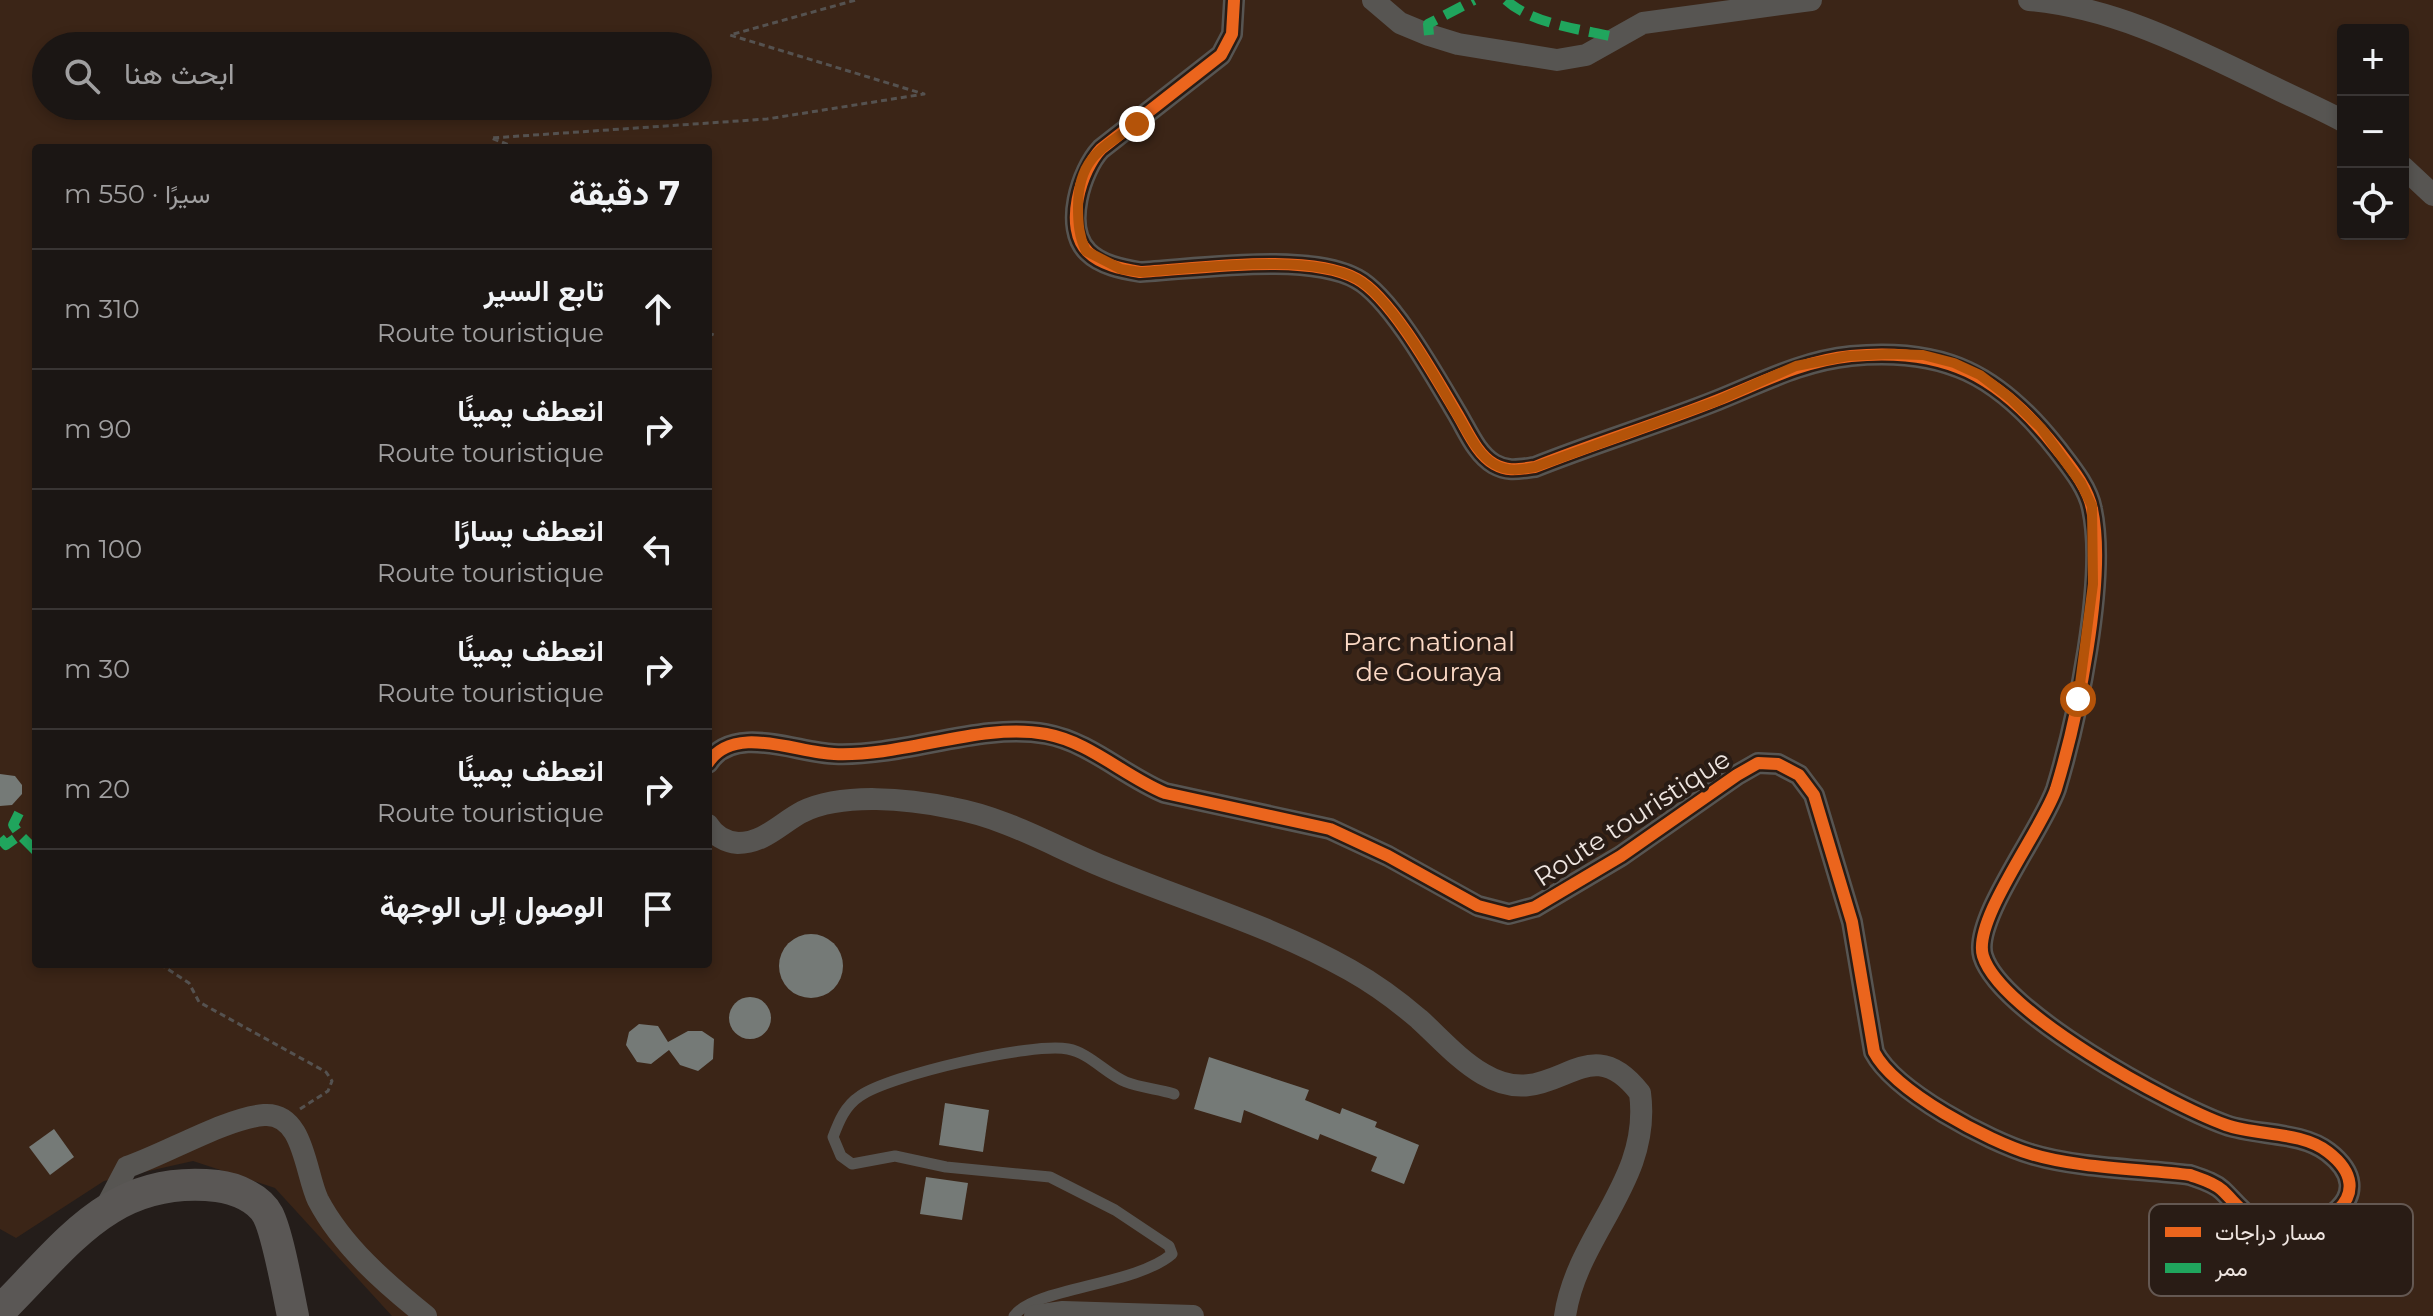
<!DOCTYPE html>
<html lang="ar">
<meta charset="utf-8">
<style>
:root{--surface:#1b1614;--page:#282322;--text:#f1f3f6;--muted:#a09fa0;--line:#393534}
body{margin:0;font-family:Montserrat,Vazirmatn,sans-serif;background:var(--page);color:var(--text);direction:rtl}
.controls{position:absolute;right:24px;top:24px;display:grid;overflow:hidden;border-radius:8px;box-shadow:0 4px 12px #0003}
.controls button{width:72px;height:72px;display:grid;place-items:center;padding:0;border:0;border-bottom:2px solid var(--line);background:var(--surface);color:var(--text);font:40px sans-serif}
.stop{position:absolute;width:24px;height:24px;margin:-18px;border:6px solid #b45309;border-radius:50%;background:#fff}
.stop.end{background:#b45309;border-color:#fff;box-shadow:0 2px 8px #0008}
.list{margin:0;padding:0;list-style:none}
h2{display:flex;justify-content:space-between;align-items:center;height:104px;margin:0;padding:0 32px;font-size:34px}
h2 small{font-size:26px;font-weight:400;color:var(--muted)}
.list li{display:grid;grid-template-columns:52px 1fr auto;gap:24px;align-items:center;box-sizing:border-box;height:120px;padding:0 32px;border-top:2px solid var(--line)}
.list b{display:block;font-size:30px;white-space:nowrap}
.list p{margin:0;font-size:26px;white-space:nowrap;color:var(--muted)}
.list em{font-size:26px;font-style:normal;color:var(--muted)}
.icon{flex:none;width:44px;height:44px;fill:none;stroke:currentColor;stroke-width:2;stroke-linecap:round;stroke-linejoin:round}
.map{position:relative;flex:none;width:2433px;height:1316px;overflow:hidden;direction:ltr}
.search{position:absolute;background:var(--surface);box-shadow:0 4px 12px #0003;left:32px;top:32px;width:680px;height:88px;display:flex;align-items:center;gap:20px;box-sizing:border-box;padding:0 28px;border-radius:44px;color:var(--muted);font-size:30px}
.panel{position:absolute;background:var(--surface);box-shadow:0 4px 12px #0003;left:32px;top:144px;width:680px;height:824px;border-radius:8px;direction:rtl}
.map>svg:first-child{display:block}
.green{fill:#3b2517;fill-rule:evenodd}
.building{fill:#757a77}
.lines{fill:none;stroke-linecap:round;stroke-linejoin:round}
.path{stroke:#555250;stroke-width:3;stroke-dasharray:6 4;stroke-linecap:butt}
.lane{stroke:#575552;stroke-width:11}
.street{stroke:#575552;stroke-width:22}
.secondary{stroke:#5a5755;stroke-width:32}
.quiet{stroke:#20a55d;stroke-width:10;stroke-dasharray:20 10;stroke-linecap:butt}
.cycleway-casing{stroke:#291c15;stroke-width:17}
.cycleway{stroke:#eb651d;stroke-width:12}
.route{stroke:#b45309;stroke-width:10}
.labels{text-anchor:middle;stroke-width:8;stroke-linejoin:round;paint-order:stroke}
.park-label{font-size:26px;fill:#fbd9c5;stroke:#291c15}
.street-label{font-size:26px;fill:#eee5e0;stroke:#291c15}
.key{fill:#291c15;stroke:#645852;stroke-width:2}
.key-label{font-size:22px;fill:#eee5e0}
</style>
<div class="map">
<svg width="2433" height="1316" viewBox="0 0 2433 1316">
<rect width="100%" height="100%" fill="#241d1a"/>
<!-- green -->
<path class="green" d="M 0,0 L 2433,0 L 2433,1316 L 392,1316 L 275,1188 L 193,1161 L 104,1181 L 16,1238 L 0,1229 ZM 2343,30 L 2403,30 L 2403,234 L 2343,234 ZM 46,46 L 698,46 L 698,106 L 46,106 ZM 36,148 L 708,148 L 708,964 L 36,964 Z"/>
<!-- building -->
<g class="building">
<path d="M 0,774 L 15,776 L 22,785 L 22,794 L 12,805 L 0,806 Z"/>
<circle cx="811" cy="966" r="32"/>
<circle cx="750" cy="1018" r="21"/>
<path d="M 639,1024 L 658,1026 L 668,1042 L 688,1031 L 702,1031 L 714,1039 L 713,1059 L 698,1071 L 680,1065 L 669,1050 L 651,1064 L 637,1062 L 626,1045 L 629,1032 Z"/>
<path d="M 1209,1057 L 1309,1090 L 1305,1100 L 1340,1114 L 1342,1108 L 1377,1122 L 1375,1127 L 1419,1145 L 1404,1184 L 1371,1171 L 1377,1157 L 1320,1134 L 1318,1140 L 1244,1110 L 1241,1123 L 1194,1109 Z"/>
<path d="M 945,1103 L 989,1110 L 983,1152 L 939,1145 Z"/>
<path d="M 54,1129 L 74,1157 L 50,1175 L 29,1147 Z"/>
<path d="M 926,1177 L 968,1183 L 962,1220 L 920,1214 Z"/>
</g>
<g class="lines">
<!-- path -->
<g class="path">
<path d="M 517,148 L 491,138 L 767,119 L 924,94 L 730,35 L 856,0"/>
<path d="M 708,333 L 714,335 L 708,335"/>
<path d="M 160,964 L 189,983 L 199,1002 L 326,1072 L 332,1081 L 328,1091 L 300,1109"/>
</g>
<!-- lane -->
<path class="lane" d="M 1014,1316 C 1035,1287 1135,1286 1172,1254 L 1169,1246 L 1115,1210 L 1050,1177 L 946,1167 L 895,1156 L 852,1164 L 841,1156 L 833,1137 C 839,1121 845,1106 860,1096 C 890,1075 1032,1042 1068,1049 C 1090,1053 1106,1074 1126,1082 C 1141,1088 1159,1089 1174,1094"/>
<!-- street -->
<g class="street">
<path d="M 1373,0 L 1400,23 L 1429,35 L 1458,44 L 1557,60 L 1586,55 L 1643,23 L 1811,0"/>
<path d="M 2029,0 C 2117,8 2192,48 2271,86 C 2295,98 2319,108 2343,121"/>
<path d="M 2403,167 L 2433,195"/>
<path d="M 708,763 C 734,723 797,753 834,754 C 905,757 980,722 1046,734 C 1090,742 1124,776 1165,793 L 1330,829 L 1388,856 L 1478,906 L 1509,914 L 1535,907 L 1621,856 L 1737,775 L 1758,763 L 1778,764 L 1799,775 L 1814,795 L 1852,922 L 1874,1052 C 1895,1092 1988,1141 2031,1154 C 2076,1168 2142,1169 2190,1175 C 2201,1179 2213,1182 2222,1190 C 2237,1204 2248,1222 2271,1226 C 2319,1237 2384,1195 2328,1152 C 2301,1131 2257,1136 2226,1125 C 2170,1105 2000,1012 1983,956 C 1972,920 2042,830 2056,789 C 2077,720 2107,579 2092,509 C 2088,487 2070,466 2057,449 C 1999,375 1945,347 1851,356 C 1802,361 1763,382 1718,400 C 1658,424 1595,443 1535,467 C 1519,469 1508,472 1494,464 C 1477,454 1468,432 1458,415 C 1437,380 1392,298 1357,279 C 1309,252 1196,269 1140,272 C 1122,269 1101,265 1088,252 C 1063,228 1081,170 1101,149 L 1221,55 L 1232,34 L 1234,0"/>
<path d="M 708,825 C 714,835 725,842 738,843 C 764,843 781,823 802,812 C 843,792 909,799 952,808 C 1007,818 1053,846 1104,867 C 1186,901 1273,926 1350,970 C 1375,984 1398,1001 1419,1019 C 1440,1038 1459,1060 1483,1074 C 1555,1117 1584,1021 1640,1093 C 1652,1181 1577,1234 1565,1316"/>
<path d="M 106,1207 L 127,1167 C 166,1154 226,1118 264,1115 C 304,1112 305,1173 318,1200 C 342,1246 386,1284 426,1316"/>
<path d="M 1035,1316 L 1063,1312 L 1193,1316"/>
</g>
<!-- secondary -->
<path class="secondary" d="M 0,1311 C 67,1245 111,1174 217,1186 C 235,1188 259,1198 268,1215 C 278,1235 288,1292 293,1316"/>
<!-- quiet -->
<g class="quiet">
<path d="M 1506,0 C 1532,24 1580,29 1614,37"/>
<path d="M 1429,35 L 1428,24 L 1474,0"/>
<path d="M 19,813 L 13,825 L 20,835"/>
<path d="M 0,838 L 6,845 L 20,835 L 36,851"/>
</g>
<defs>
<path id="cycleway" d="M 708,763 C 734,723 797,753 834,754 C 905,757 980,722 1046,734 C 1090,742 1124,776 1165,793 L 1330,829 L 1388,856 L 1478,906 L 1509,914 L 1535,907 L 1621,856 L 1737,775 L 1758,763 L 1778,764 L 1799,775 L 1814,795 L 1852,922 L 1874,1052 C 1895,1092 1988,1141 2031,1154 C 2076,1168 2142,1169 2190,1175 C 2201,1179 2213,1182 2222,1190 C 2237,1204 2248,1222 2271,1226 C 2319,1237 2384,1195 2328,1152 C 2301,1131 2257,1136 2226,1125 C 2170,1105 2000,1012 1983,956 C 1972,920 2042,830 2056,789 C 2077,720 2107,579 2092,509 C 2088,487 2070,466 2057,449 C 1999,375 1945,347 1851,356 C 1802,361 1763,382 1718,400 C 1658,424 1595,443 1535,467 C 1519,469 1508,472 1494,464 C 1477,454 1468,432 1458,415 C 1437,380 1392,298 1357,279 C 1309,252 1196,269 1140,272 C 1122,269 1101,265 1088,252 C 1063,228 1081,170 1101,149 L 1221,55 L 1232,34 L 1234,0"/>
</defs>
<!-- cycleway casing -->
<use href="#cycleway" class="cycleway-casing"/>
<!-- cycleway -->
<use href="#cycleway" class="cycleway"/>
</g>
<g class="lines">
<!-- route -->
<path class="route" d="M 1137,124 C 1101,148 1078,159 1078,207 C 1078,223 1079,237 1086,251 L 1121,269 L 1140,272 C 1195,269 1309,252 1357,279 C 1392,298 1437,380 1458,416 C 1468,432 1477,454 1494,464 C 1508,472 1519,470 1535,467 L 1717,401 L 1796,366 L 1848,356 L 1889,354 L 1923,355 L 1954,363 L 1980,375 L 2010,398 L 2041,428 L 2081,483 L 2092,506 L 2093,584 L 2078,699"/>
</g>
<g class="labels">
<!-- park labels -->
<g class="park-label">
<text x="1429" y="651">Parc national<tspan x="1429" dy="30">de Gouraya</tspan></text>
</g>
<!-- street labels -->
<g class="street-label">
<text transform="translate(1632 818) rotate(-33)" y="9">Route touristique</text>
</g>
</g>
<!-- legend -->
<rect x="2149" y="1204" width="264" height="92" rx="12" class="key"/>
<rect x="2165" y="1227" width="36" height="10" fill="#eb651d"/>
<rect x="2165" y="1263" width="36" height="10" fill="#20a55d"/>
<g class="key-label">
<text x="2215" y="1240">مسار دراجات</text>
<text x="2215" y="1276">ممر</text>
</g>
</svg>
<div class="controls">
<button>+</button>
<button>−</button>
<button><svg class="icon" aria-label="locate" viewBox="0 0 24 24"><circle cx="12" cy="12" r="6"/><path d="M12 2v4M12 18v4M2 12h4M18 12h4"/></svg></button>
</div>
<div class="stop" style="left:2078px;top:699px"></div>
<div class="stop end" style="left:1137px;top:124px"></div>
<div class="search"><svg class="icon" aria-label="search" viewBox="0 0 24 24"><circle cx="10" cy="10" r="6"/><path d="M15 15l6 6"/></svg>ابحث هنا</div>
<section class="panel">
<h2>7 دقيقة<small>سيرًا · 550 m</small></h2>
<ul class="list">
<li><svg class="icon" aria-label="ahead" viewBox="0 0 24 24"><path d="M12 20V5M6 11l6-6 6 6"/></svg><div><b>تابع السير</b><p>Route touristique</p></div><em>310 m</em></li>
<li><svg class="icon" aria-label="right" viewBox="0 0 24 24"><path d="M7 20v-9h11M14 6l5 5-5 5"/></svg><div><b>انعطف يمينًا</b><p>Route touristique</p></div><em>90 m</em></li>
<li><svg class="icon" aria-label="left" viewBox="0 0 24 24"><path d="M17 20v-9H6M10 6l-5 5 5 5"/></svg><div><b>انعطف يسارًا</b><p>Route touristique</p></div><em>100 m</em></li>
<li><svg class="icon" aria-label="right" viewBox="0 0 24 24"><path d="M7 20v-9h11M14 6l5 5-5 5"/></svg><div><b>انعطف يمينًا</b><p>Route touristique</p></div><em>30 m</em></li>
<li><svg class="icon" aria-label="right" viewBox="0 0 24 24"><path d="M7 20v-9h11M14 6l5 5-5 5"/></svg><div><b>انعطف يمينًا</b><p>Route touristique</p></div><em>20 m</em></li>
<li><svg class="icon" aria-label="arrive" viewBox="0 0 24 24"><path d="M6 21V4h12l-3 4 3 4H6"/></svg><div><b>الوصول إلى الوجهة</b></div></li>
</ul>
</section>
</div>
